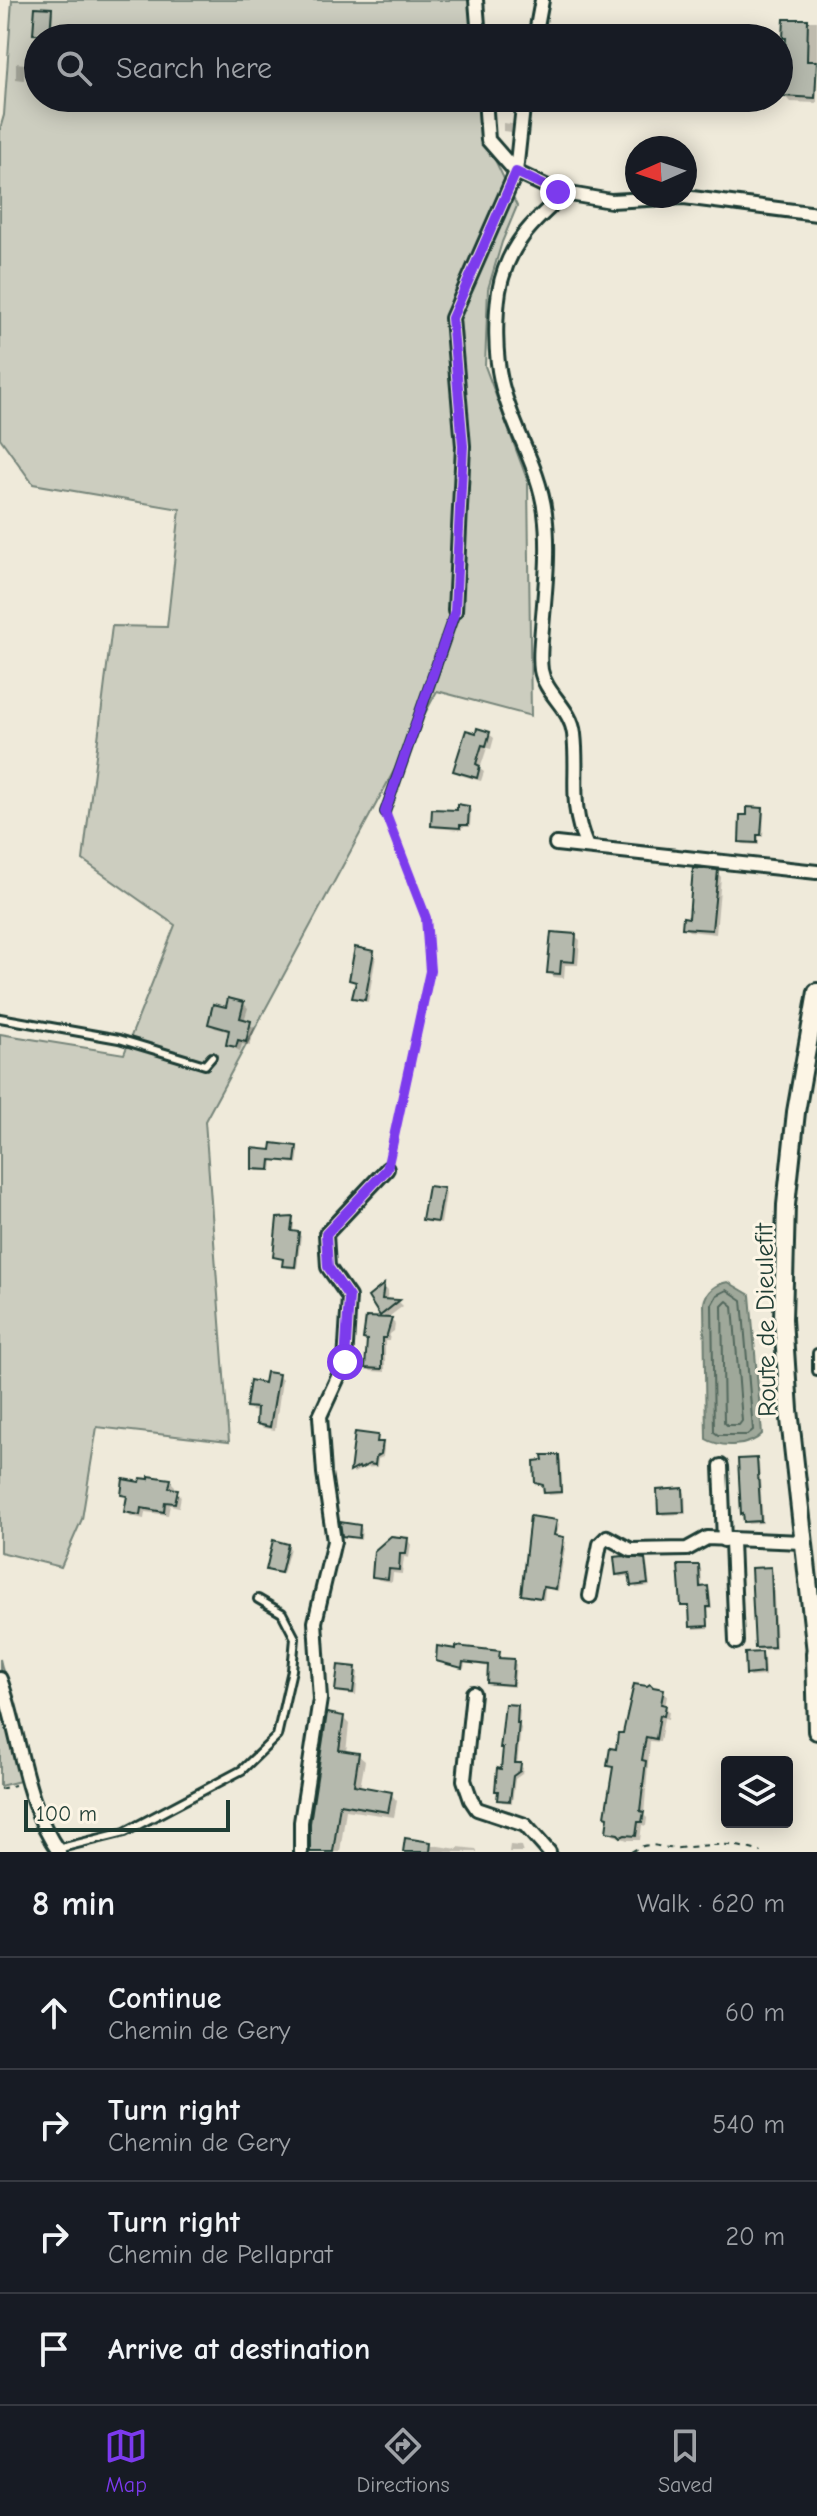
<!DOCTYPE html>
<meta charset="utf-8">
<style>
:root{--surface:#171b24;--page:#242831;--text:#f1f3f6;--muted:#9ea1a6;--line:#363941;--accent:#7c3aed}
body{margin:0;font-family:"Comic Neue",sans-serif;background:var(--page);color:var(--text)}
.controls{position:absolute;right:24px;bottom:24px;display:grid;overflow:hidden;border-radius:8px;box-shadow:0 4px 20px #0003}
.controls button{width:72px;height:72px;display:grid;place-items:center;padding:0;border:0;border-bottom:2px solid var(--line);background:var(--surface);color:var(--text);font:40px sans-serif}
.compass{position:absolute;left:625px;top:136px;width:72px;height:72px;border-radius:50%;background:var(--surface);box-shadow:0 4px 20px #0003;rotate:267deg}
.scale{position:absolute;left:24px;bottom:20px;width:206px;box-sizing:border-box;padding-left:8px;border:4px solid #1f3d34;border-top:0;font-size:22px;line-height:28px;white-space:nowrap;color:#1f3d34;-webkit-text-stroke:6px #fcf5e5;paint-order:stroke}
.stop{position:absolute;width:24px;height:24px;margin:-18px;border:6px solid #7c3aed;border-radius:50%;background:#fff}
.stop.end{background:#7c3aed;border-color:#fff;box-shadow:0 2px 8px #0008}
.list{margin:0;padding:0;list-style:none}
h2{display:flex;justify-content:space-between;align-items:center;height:104px;margin:0;padding:0 32px;font-size:34px}
h2 small{font-size:26px;font-weight:400;color:var(--muted)}
.list li{display:grid;grid-template-columns:52px 1fr auto;gap:24px;align-items:center;box-sizing:border-box;height:112px;padding:0 32px;border-top:2px solid var(--line)}
.list b{display:block;font-size:30px;white-space:nowrap}
.list p{margin:0;font-size:26px;white-space:nowrap;color:var(--muted)}
.list em{font-size:26px;font-style:normal;color:var(--muted)}
.icon{flex:none;width:44px;height:44px;fill:none;stroke:currentColor;stroke-width:2;stroke-linecap:round;stroke-linejoin:round}
.map{position:relative;flex:none;width:817px;height:1852px;overflow:hidden}
.search{position:absolute;background:var(--surface);box-shadow:0 4px 20px #0003;left:24px;right:24px;top:24px;height:88px;display:flex;align-items:center;gap:20px;box-sizing:border-box;padding:0 28px;border-radius:44px;color:var(--muted);font-size:30px}
.sheet{height:552px;background:var(--surface)}
nav{display:flex;justify-content:space-around;align-items:center;box-sizing:border-box;height:112px;border-top:2px solid var(--line);background:var(--surface);font-size:22px;color:var(--muted)}
nav a{display:grid;justify-items:center;gap:4px}
nav .on{color:var(--accent)}
.map>svg:first-child{display:block}
.green{fill:#cccdbf;stroke:#76857a;stroke-width:2}
.water{fill:#9fa89a;stroke:#6c7d71;stroke-width:2}
.shadow{fill:#0003}
.lines{fill:none;stroke-linecap:round;stroke-linejoin:round}
.shore{stroke:#52685d;stroke-width:2}
.building{fill:#b5b9ad;stroke:#1f3d34;stroke-width:2}
.service-casing{stroke:#1f3d34;stroke-width:12}
.minor-casing{stroke:#1f3d34;stroke-width:18}
.secondary-casing{stroke:#1f3d34;stroke-width:22}
.path{stroke:#1f3d34;stroke-width:2;stroke-dasharray:6 6;stroke-linecap:butt}
.service{stroke:#fcf5e5;stroke-width:6}
.minor{stroke:#fcf5e5;stroke-width:12}
.secondary{stroke:#fcf5e5;stroke-width:16}
.route{stroke:#7c3aed;stroke-width:10}
.labels{text-anchor:middle;stroke-width:6;stroke-linejoin:round;paint-order:stroke}
.street-label{font-size:26px;fill:#1f3d34;stroke:#fcf5e5}
</style>
<div class="map">
<svg width="817" height="1852" viewBox="0 0 817 1852">
<rect width="100%" height="100%" fill="#efeada"/>
<filter id="ink" filterUnits="userSpaceOnUse"><feTurbulence type="fractalNoise" baseFrequency=".0125" numOctaves="2"/><feDisplacementMap in="SourceGraphic" scale="16" xChannelSelector="R" yChannelSelector="G"/><feConvolveMatrix kernelMatrix="1 2 1 2 8 2 1 2 1" color-interpolation-filters="sRGB"/></filter>
<g filter="url(#ink)">
<!-- green -->
<g class="green">
<path d="M 12,0 L 469,0 L 474,38 L 38,38 L 38,98 L 481,98 L 486,141 L 517,206 L 502,242 L 488,289 L 485,366 L 528,482 L 531,716 L 437,691 L 205,1121 L 229,1442 L 97,1427 L 82,1519 L 61,1567 L 0,1552 L 0,1034 L 124,1054 L 175,925 L 83,860 L 112,626 L 167,627 L 180,509 L 33,484 L 0,438 L 0,129 L 4,115 Z"/>
<path d="M 0,1659 L 28,1779 L 0,1786 Z"/>
</g>
<!-- water -->
<path class="water" d="M 728,1282 L 750,1295 L 762,1434 C 750,1447 721,1448 706,1439 L 704,1303 C 706,1291 716,1284 728,1282 Z"/>
<!-- shadow -->
<g class="shadow">
<path d="M 51,10 L 53,13 L 52,36 L 38,36 L 35,33 Z"/>
<path d="M 786,21 L 817,21 L 817,103 L 790,102 L 784,95 L 788,41 L 785,37 Z"/>
<path d="M 16,63 L 25,64 L 24,80 L 16,79 Z"/>
<path d="M 503,123 L 512,124 L 511,132 L 503,131 Z"/>
<path d="M 489,734 L 494,738 L 491,749 L 487,748 L 480,769 L 484,772 L 481,781 L 460,775 L 456,771 Z"/>
<path d="M 469,808 L 471,810 L 470,827 L 462,827 L 462,830 L 436,828 L 433,825 Z"/>
<path d="M 762,810 L 764,813 L 763,837 L 759,836 L 759,845 L 743,844 L 741,842 Z"/>
<path d="M 717,872 L 721,877 L 716,934 L 689,931 L 684,927 Z"/>
<path d="M 575,936 L 580,940 L 578,965 L 565,965 L 564,978 L 554,977 L 549,972 Z"/>
<path d="M 373,953 L 376,956 L 368,1002 L 357,1000 L 355,997 L 357,983 L 351,979 Z"/>
<path d="M 243,1003 L 248,1008 L 244,1021 L 255,1028 L 250,1046 L 242,1044 L 240,1051 L 228,1045 L 231,1032 L 215,1028 L 210,1024 L 227,1009 Z"/>
<path d="M 296,1148 L 299,1151 L 297,1164 L 273,1161 L 272,1171 L 257,1171 L 254,1168 L 273,1152 Z"/>
<path d="M 443,1190 L 446,1193 L 441,1224 L 427,1222 L 424,1219 Z"/>
<path d="M 292,1219 L 294,1222 L 293,1233 L 301,1236 L 297,1269 L 287,1268 L 285,1260 L 275,1257 Z"/>
<path d="M 384,1287 L 388,1291 L 386,1301 L 399,1302 L 403,1306 L 386,1319 L 370,1298 Z"/>
<path d="M 391,1320 L 395,1324 L 394,1331 L 390,1334 L 389,1341 L 385,1341 L 385,1372 L 371,1371 L 367,1367 L 369,1343 L 365,1339 Z"/>
<path d="M 278,1376 L 282,1380 L 275,1430 L 263,1428 L 258,1423 L 259,1412 L 252,1411 L 248,1406 Z"/>
<path d="M 357,1434 L 377,1437 L 379,1444 L 384,1447 L 383,1457 L 378,1459 L 377,1467 L 363,1468 L 354,1473 L 352,1471 Z"/>
<path d="M 558,1457 L 561,1460 L 562,1494 L 549,1495 L 546,1487 L 537,1483 Z"/>
<path d="M 756,1460 L 759,1463 L 763,1523 L 748,1524 L 743,1513 Z"/>
<path d="M 170,1481 L 175,1486 L 174,1491 L 181,1496 L 179,1507 L 170,1505 L 168,1515 L 145,1512 L 144,1519 L 131,1516 L 126,1512 L 128,1499 L 123,1494 L 142,1484 Z"/>
<path d="M 682,1490 L 685,1493 L 686,1514 L 663,1515 L 660,1512 Z"/>
<path d="M 556,1522 L 559,1525 L 556,1538 L 566,1542 L 558,1591 L 545,1588 L 544,1600 L 526,1597 L 523,1594 Z"/>
<path d="M 359,1527 L 362,1529 L 361,1540 L 347,1538 L 344,1535 Z"/>
<path d="M 407,1540 L 411,1544 L 409,1558 L 404,1557 L 402,1574 L 393,1573 L 392,1582 L 379,1580 L 374,1576 Z"/>
<path d="M 287,1546 L 290,1548 L 283,1574 L 271,1572 L 268,1569 Z"/>
<path d="M 644,1561 L 647,1564 L 650,1586 L 636,1588 L 632,1575 L 620,1577 L 617,1574 Z"/>
<path d="M 698,1567 L 701,1569 L 702,1588 L 710,1591 L 712,1609 L 708,1609 L 709,1628 L 694,1629 L 692,1626 L 691,1608 L 683,1605 Z"/>
<path d="M 770,1569 L 773,1572 L 776,1649 L 759,1650 L 757,1647 Z"/>
<path d="M 499,1653 L 501,1660 L 516,1664 L 514,1687 L 491,1685 L 489,1682 L 490,1667 L 465,1663 L 464,1669 L 438,1660 Z"/>
<path d="M 761,1654 L 764,1656 L 765,1676 L 750,1677 L 748,1674 Z"/>
<path d="M 355,1669 L 358,1672 L 356,1695 L 339,1693 L 337,1691 Z"/>
<path d="M 663,1691 L 667,1696 L 665,1707 L 669,1711 L 668,1719 L 664,1718 L 660,1742 L 650,1741 L 644,1815 L 647,1818 L 646,1826 L 642,1825 L 640,1840 L 627,1840 L 613,1835 L 608,1831 L 614,1770 L 610,1765 L 624,1736 Z"/>
<path d="M 518,1707 L 520,1710 L 519,1725 L 521,1728 L 517,1765 L 523,1768 L 522,1774 L 515,1779 L 512,1803 L 502,1802 L 497,1790 Z"/>
<path d="M 343,1718 L 349,1724 L 346,1753 L 358,1755 L 365,1761 L 360,1788 L 391,1794 L 397,1801 L 394,1817 L 346,1810 L 340,1852 L 311,1852 Z"/>
<path d="M 406,1841 L 458,1849 L 458,1847 L 476,1849 L 478,1852 L 405,1852 Z"/>
<path d="M 510,1845 L 521,1846 L 523,1852 L 509,1852 Z"/>
</g>
<g class="lines">
<!-- shore -->
<g class="shore">
<path d="M 727,1290 L 742,1300 L 753,1430 L 747,1435 L 718,1435 L 714,1432 L 712,1304 L 717,1295 Z"/>
<path d="M 727,1301 L 733,1306 L 742,1421 L 739,1425 L 727,1425 L 724,1422 L 722,1306 Z"/>
</g>
</g>
<!-- building -->
<g class="building">
<path d="M 35,7 L 52,8 L 50,35 L 33,34 Z"/>
<path d="M 784,19 L 808,19 L 807,61 L 817,61 L 815,98 L 782,96 L 786,38 L 783,38 Z"/>
<path d="M 477,728 L 490,732 L 486,746 L 482,745 L 476,764 L 480,766 L 477,778 L 453,771 L 466,730 L 476,733 Z"/>
<path d="M 457,804 L 469,806 L 468,825 L 460,825 L 460,828 L 431,826 L 432,809 L 457,810 Z"/>
<path d="M 747,807 L 763,808 L 761,835 L 757,835 L 757,843 L 739,842 L 740,815 L 747,815 Z"/>
<path d="M 693,868 L 718,870 L 712,930 L 682,928 L 683,917 L 689,918 Z"/>
<path d="M 551,932 L 576,934 L 574,962 L 561,961 L 560,974 L 547,973 Z"/>
<path d="M 355,947 L 374,951 L 365,1000 L 352,998 L 356,982 L 349,980 Z"/>
<path d="M 228,998 L 244,1002 L 240,1018 L 251,1021 L 246,1042 L 238,1040 L 236,1047 L 226,1045 L 229,1030 L 208,1024 L 213,1004 L 226,1007 Z"/>
<path d="M 272,1143 L 297,1146 L 295,1162 L 271,1160 L 270,1170 L 252,1169 L 252,1148 L 271,1150 Z"/>
<path d="M 428,1186 L 444,1188 L 438,1222 L 422,1220 Z"/>
<path d="M 293,1217 L 291,1231 L 299,1232 L 295,1267 L 282,1266 L 283,1259 L 273,1257 L 277,1218 Z"/>
<path d="M 384,1284 L 382,1299 L 400,1300 L 380,1316 L 368,1297 Z"/>
<path d="M 366,1317 L 392,1318 L 386,1338 L 382,1338 L 382,1369 L 365,1368 L 367,1340 L 363,1339 Z"/>
<path d="M 266,1372 L 279,1374 L 270,1427 L 256,1424 L 257,1408 L 246,1407 L 250,1380 L 264,1383 Z"/>
<path d="M 355,1432 L 378,1435 L 377,1442 L 383,1442 L 381,1454 L 376,1457 L 375,1465 L 369,1464 L 360,1469 L 359,1467 L 350,1472 Z"/>
<path d="M 542,1455 L 559,1455 L 561,1492 L 544,1493 L 543,1485 L 535,1483 L 534,1461 L 543,1460 Z"/>
<path d="M 757,1458 L 761,1521 L 744,1522 L 743,1513 L 741,1514 L 738,1459 Z"/>
<path d="M 149,1476 L 171,1479 L 169,1488 L 178,1489 L 175,1503 L 165,1502 L 164,1512 L 141,1508 L 140,1515 L 124,1512 L 127,1496 L 121,1495 L 123,1479 L 140,1482 L 141,1478 L 149,1479 Z"/>
<path d="M 683,1488 L 684,1512 L 658,1513 L 657,1490 Z"/>
<path d="M 530,1516 L 557,1520 L 554,1535 L 564,1537 L 556,1589 L 543,1587 L 541,1598 L 521,1595 Z"/>
<path d="M 340,1522 L 360,1525 L 359,1538 L 342,1536 Z"/>
<path d="M 391,1536 L 408,1538 L 406,1554 L 400,1554 L 399,1570 L 389,1569 L 388,1579 L 372,1577 L 374,1551 Z"/>
<path d="M 273,1540 L 288,1544 L 281,1573 L 266,1570 Z"/>
<path d="M 624,1556 L 645,1559 L 648,1584 L 631,1586 L 629,1573 L 616,1575 L 614,1557 Z"/>
<path d="M 678,1565 L 699,1565 L 700,1587 L 708,1586 L 710,1607 L 707,1607 L 708,1626 L 690,1627 L 689,1606 L 681,1606 Z"/>
<path d="M 771,1567 L 774,1647 L 755,1648 L 751,1568 Z"/>
<path d="M 437,1646 L 456,1649 L 456,1646 L 500,1651 L 499,1658 L 514,1659 L 512,1685 L 487,1683 L 488,1665 L 463,1662 L 462,1668 L 436,1661 Z"/>
<path d="M 762,1652 L 763,1673 L 746,1675 L 745,1653 Z"/>
<path d="M 338,1665 L 356,1667 L 353,1693 L 335,1691 Z"/>
<path d="M 634,1684 L 647,1686 L 650,1684 L 653,1687 L 664,1689 L 661,1704 L 666,1705 L 664,1716 L 660,1715 L 656,1739 L 646,1737 L 642,1760 L 646,1761 L 640,1811 L 644,1812 L 642,1822 L 638,1822 L 636,1836 L 625,1835 L 621,1837 L 618,1834 L 606,1832 L 608,1817 L 605,1816 L 613,1767 L 607,1766 L 610,1748 L 616,1749 L 618,1733 L 623,1733 Z"/>
<path d="M 505,1704 L 518,1705 L 517,1723 L 519,1723 L 515,1763 L 521,1763 L 520,1771 L 513,1776 L 510,1801 L 497,1800 L 498,1791 L 495,1791 L 497,1768 L 501,1769 L 503,1748 L 500,1748 L 501,1741 Z"/>
<path d="M 327,1713 L 344,1716 L 339,1750 L 359,1753 L 354,1785 L 392,1792 L 388,1812 L 340,1804 L 333,1852 L 310,1852 L 310,1823 Z"/>
<path d="M 405,1838 L 431,1842 L 430,1852 L 403,1852 Z"/>
</g>
<g class="lines">
<defs>
<g id="service">
<path d="M 385,812 L 455,612"/>
<path d="M 0,1018 L 119,1039 L 205,1065 L 212,1057"/>
<path d="M 817,1353 L 817,1371"/>
<path d="M 57,1849 L 125,1832 L 242,1770 L 277,1736 L 292,1670 L 295,1638 L 282,1613 L 258,1599"/>
</g>
<g id="minor">
<path d="M 476,0 L 479,38"/>
<path d="M 535,38 L 542,0"/>
<path d="M 485,98 L 488,140 L 516,172 L 558,192 L 611,201 L 684,197 L 817,214"/>
<path d="M 566,193 C 533,221 507,246 499,291 C 495,318 495,354 501,381 C 511,427 539,465 545,513 C 550,551 545,590 542,628 C 541,641 539,657 541,670 C 545,694 571,708 574,734 C 579,778 568,802 587,847"/>
<path d="M 455,611 L 463,446 L 452,318 L 516,172 L 524,98"/>
<path d="M 556,844 L 817,872"/>
<path d="M 721,1466 L 724,1540"/>
<path d="M 732,1541 L 736,1642"/>
<path d="M 590,1596 L 600,1544 L 607,1537 L 631,1550 L 687,1549 L 707,1538 L 802,1542"/>
<path d="M 0,1679 C 21,1736 23,1801 59,1852"/>
<path d="M 473,1693 L 464,1780 L 471,1800 L 477,1809 L 525,1825 L 549,1852"/>
<path d="M 301,1852 L 301,1822 L 320,1699 L 315,1622 L 334,1541 L 324,1473 L 320,1416 L 345,1362 L 349,1297 L 328,1267 L 326,1234 L 387,1169"/>
</g>
<g id="secondary">
<path d="M 817,992 L 796,1112 L 786,1205 L 783,1319 L 789,1410 L 817,1661"/>
<path d="M 815,1653 L 817,1731"/>
</g>
</defs>
<!-- service casing -->
<use href="#service" class="service-casing"/>
<!-- minor casing -->
<use href="#minor" class="minor-casing"/>
<!-- secondary casing -->
<use href="#secondary" class="secondary-casing"/>
<!-- path -->
<g class="path">
<path d="M 389,822 L 426,918 L 430,971 L 389,1156"/>
<path d="M 0,1789 L 15,1785"/>
<path d="M 631,1852 C 653,1838 657,1850 679,1848 C 714,1845 726,1841 761,1852"/>
</g>
<!-- service -->
<use href="#service" class="service"/>
<!-- minor -->
<use href="#minor" class="minor"/>
<!-- secondary -->
<use href="#secondary" class="secondary"/>
</g>
</g>
<g class="lines" filter="url(#ink)">
<!-- route -->
<path class="route" d="M 345,1362 L 349,1297 L 328,1267 L 326,1234 L 387,1169 L 430,971 L 426,918 L 385,812 L 455,611 L 463,446 L 452,318 L 516,172 L 558,192"/>
</g>
<g class="labels">
<!-- street labels -->
<g class="street-label">
<text transform="translate(765 1320) rotate(-91)" y="9">Route de Dieulefit</text>
</g>
</g>
</svg>
<div class="controls">
<button><svg class="icon" aria-label="layers" viewBox="0 0 24 24"><path d="M12 4l9 5-9 5-9-5zM3 14l9 5 9-5"/></svg></button>
</div>
<svg class="compass" viewBox="-18 -18 36 36"><path d="M0-13l5 13h-10z" fill="#e53935"/><path d="M0 13l5-13h-10z" fill="#9ea1a6"/></svg>
<div class="scale">100 m</div>
<div class="stop" style="left:345px;top:1362px"></div>
<div class="stop end" style="left:558px;top:192px"></div>
<div class="search"><svg class="icon" aria-label="search" viewBox="0 0 24 24"><circle cx="10" cy="10" r="6"/><path d="M15 15l6 6"/></svg>Search here</div>
</div>
<section class="sheet">
<h2>8 min<small>Walk · 620 m</small></h2>
<ul class="list">
<li><svg class="icon" aria-label="ahead" viewBox="0 0 24 24"><path d="M12 20V5M6 11l6-6 6 6"/></svg><div><b>Continue</b><p>Chemin de Gery</p></div><em>60 m</em></li>
<li><svg class="icon" aria-label="right" viewBox="0 0 24 24"><path d="M7 20v-9h11M14 6l5 5-5 5"/></svg><div><b>Turn right</b><p>Chemin de Gery</p></div><em>540 m</em></li>
<li><svg class="icon" aria-label="right" viewBox="0 0 24 24"><path d="M7 20v-9h11M14 6l5 5-5 5"/></svg><div><b>Turn right</b><p>Chemin de Pellaprat</p></div><em>20 m</em></li>
<li><svg class="icon" aria-label="arrive" viewBox="0 0 24 24"><path d="M6 21V4h12l-3 4 3 4H6"/></svg><div><b>Arrive at destination</b></div></li>
</ul>
</section>
<nav>
<a class="on"><svg class="icon" aria-label="map" viewBox="0 0 24 24"><path d="M3 6l6-2 6 2 6-2v14l-6 2-6-2-6 2zM9 4v14M15 6v14"/></svg>Map</a>
<a><svg class="icon" aria-label="directions" viewBox="0 0 24 24"><path d="M12 3l9 9-9 9-9-9zM9 14v-3h6M13 9l2 2-2 2"/></svg>Directions</a>
<a><svg class="icon" aria-label="saved" viewBox="0 0 24 24"><path d="M7 4h10v16l-5-4-5 4z"/></svg>Saved</a>
</nav>
